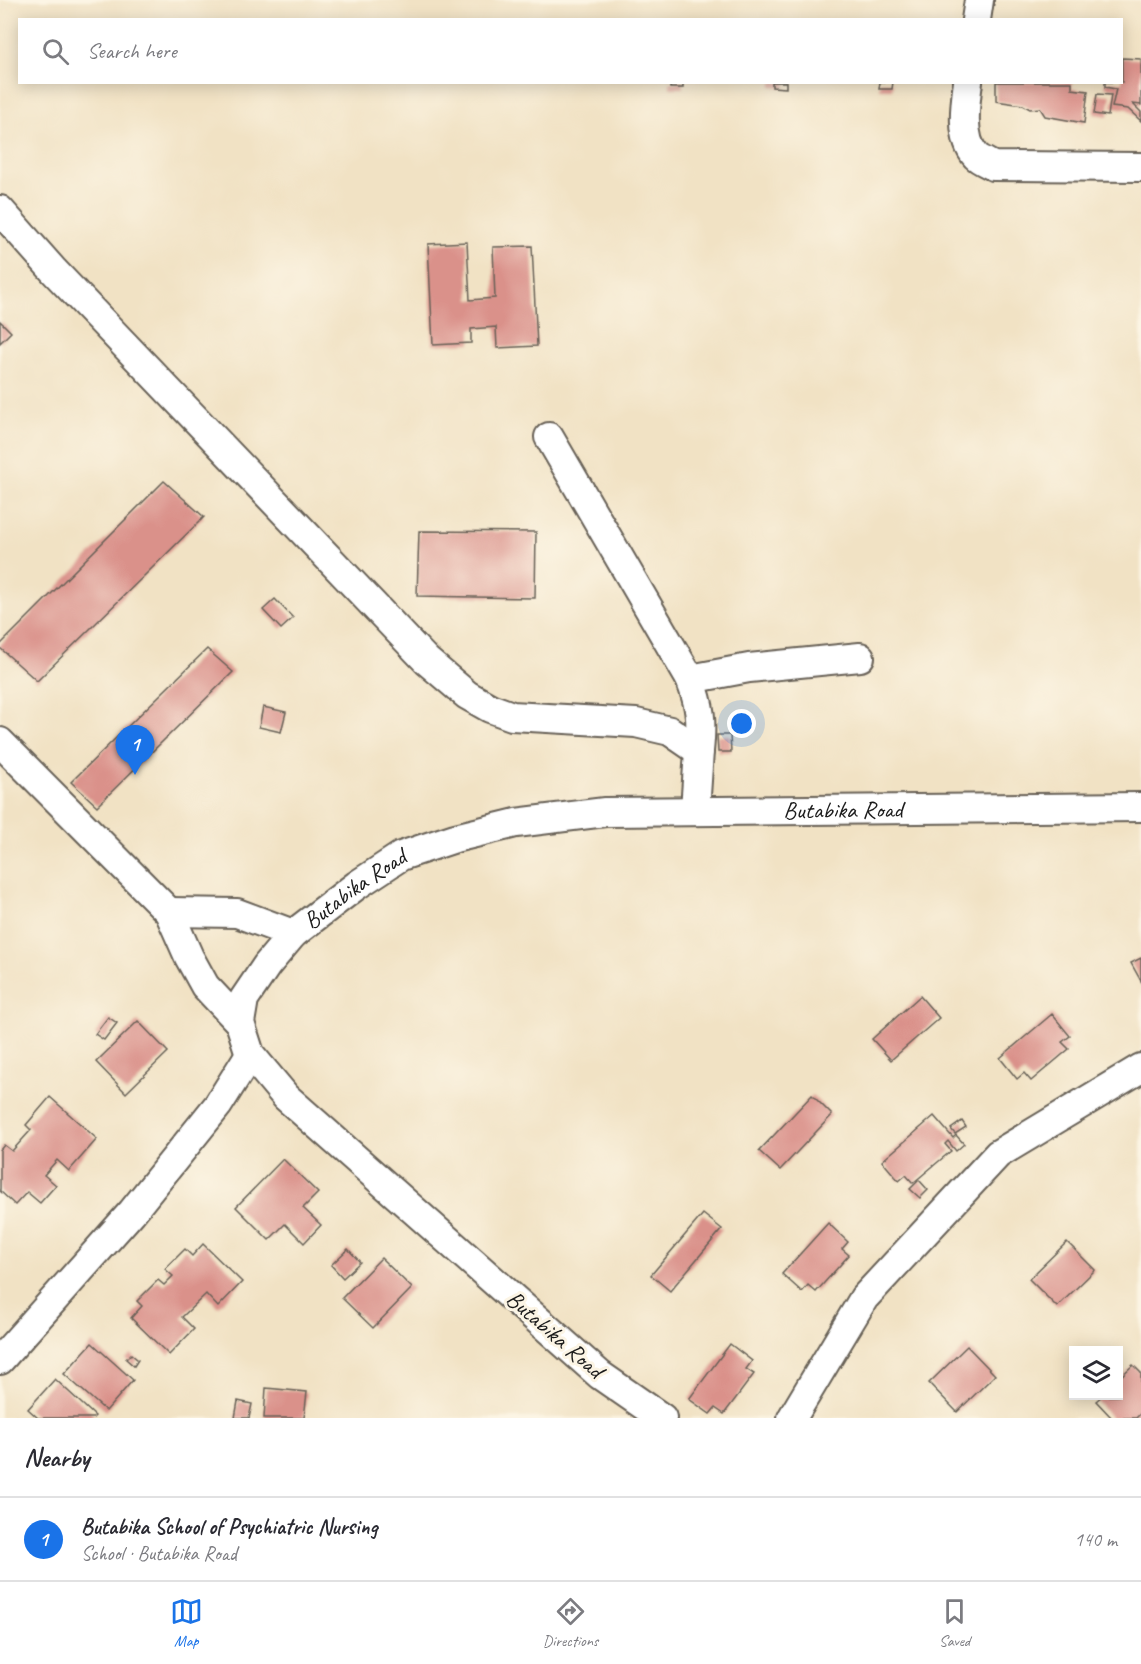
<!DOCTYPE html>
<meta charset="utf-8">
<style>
:root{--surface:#fff;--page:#f2f2f3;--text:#2b2b33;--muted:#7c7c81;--line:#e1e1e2;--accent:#1a73e8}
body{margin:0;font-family:Caveat,sans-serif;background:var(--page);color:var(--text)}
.controls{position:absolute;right:18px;bottom:18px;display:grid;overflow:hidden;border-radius:0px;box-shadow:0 3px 15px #0003}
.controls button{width:54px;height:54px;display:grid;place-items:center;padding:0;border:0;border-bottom:2px solid var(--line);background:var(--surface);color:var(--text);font:30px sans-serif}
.you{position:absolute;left:742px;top:724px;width:21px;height:21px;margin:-15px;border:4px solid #fff;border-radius:50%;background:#1a73e8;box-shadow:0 0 0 9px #1a73e833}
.badge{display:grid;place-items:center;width:39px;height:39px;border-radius:50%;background:var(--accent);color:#fff;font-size:20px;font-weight:700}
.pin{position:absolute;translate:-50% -50px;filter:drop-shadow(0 2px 3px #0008)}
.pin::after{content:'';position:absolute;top:32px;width:21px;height:18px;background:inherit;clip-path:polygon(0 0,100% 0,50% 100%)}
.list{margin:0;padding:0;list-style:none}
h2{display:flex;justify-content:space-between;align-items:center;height:78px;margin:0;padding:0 24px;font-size:26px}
h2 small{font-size:20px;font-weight:400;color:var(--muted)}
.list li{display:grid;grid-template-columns:39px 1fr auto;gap:18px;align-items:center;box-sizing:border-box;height:84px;padding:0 24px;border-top:2px solid var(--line)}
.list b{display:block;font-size:22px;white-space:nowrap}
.list p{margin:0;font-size:20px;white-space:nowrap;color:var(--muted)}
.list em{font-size:20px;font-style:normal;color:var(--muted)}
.icon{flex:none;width:33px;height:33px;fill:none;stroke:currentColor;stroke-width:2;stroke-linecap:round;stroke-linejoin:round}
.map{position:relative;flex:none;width:1141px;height:1418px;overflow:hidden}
.search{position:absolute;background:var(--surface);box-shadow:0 3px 15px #0003;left:18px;right:18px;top:18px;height:66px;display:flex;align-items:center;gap:15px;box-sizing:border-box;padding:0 21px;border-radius:0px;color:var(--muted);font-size:22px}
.sheet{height:162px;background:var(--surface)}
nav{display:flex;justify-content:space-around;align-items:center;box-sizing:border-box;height:84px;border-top:2px solid var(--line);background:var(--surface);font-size:16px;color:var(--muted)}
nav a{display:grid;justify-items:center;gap:3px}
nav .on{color:var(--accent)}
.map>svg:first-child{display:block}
.building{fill:#da918a}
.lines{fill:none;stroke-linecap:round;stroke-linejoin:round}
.minor-casing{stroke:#676157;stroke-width:32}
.minor{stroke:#fff;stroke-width:28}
.labels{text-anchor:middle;stroke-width:6;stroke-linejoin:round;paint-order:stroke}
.street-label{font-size:24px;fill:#1c1c1c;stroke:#fcf5e5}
</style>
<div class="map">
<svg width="1141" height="1418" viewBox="0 0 1141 1418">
<rect width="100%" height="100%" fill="#fcf5e5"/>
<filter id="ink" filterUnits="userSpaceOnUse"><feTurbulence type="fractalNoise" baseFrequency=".0167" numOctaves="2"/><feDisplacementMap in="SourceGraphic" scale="12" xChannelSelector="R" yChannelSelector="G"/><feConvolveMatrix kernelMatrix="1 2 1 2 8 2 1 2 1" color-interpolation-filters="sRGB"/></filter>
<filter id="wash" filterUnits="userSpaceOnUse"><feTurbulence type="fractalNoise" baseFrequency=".008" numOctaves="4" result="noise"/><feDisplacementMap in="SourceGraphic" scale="24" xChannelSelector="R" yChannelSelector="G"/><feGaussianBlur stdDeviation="1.35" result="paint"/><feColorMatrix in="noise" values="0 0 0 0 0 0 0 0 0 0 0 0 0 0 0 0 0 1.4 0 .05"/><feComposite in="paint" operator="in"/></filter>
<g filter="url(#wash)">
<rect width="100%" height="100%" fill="#f1e2c4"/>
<g id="blocks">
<!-- building -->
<g class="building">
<path d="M 1122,58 L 1141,59 L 1141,105 L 1133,104 L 1141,112 L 1141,121 L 1128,109 L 1112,107 L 1116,89 L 1105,87 L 1105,82 L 1122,82 Z"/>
<rect x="670" y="82" width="13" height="6"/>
<path d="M 772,82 L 786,82 L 786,88 L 772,87 Z"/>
<path d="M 880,82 L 893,82 L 892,89 L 879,89 Z"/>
<path d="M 996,82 L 1072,82 L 1072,89 L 1088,91 L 1084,123 L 1045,116 L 1040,108 L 1030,109 L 1023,105 L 996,101 Z"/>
<path d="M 1097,94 L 1111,95 L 1108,116 L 1094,114 Z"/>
<path d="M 467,242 L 470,300 L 495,298 L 493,247 L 532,246 L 537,346 L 497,348 L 496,327 L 471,329 L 471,343 L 433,345 L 428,244 Z"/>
<path d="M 0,321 L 11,332 L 0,343 Z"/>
<path d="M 164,481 L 204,517 L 37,681 L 0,648 L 0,645 Z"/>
<path d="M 419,531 L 536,532 L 535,598 L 417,596 Z"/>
<path d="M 275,599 L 293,618 L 281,629 L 263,610 Z"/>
<path d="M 207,649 L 233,672 L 97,806 L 71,782 Z"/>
<path d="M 263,707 L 286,712 L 281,732 L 259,727 Z"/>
<path d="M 717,735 L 730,735 L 731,752 L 718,752 Z"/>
<path d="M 1141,958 L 1141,981 L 1131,963 Z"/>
<path d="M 920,996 L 939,1018 L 891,1060 L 872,1039 Z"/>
<path d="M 1052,1014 L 1070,1036 L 1062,1042 L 1069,1049 L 1031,1081 L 1024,1073 L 1017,1079 L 1000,1058 Z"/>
<path d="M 108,1017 L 117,1023 L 104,1040 L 95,1034 Z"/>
<path d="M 138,1021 L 168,1052 L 126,1093 L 96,1062 Z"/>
<path d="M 812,1095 L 832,1115 L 780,1170 L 759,1151 Z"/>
<path d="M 50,1097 L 97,1139 L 69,1171 L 57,1160 L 44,1175 L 56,1185 L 40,1203 L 27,1192 L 15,1205 L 0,1191 L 0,1150 L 4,1145 L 12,1151 L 31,1130 L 26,1125 Z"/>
<path d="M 934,1116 L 953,1138 L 956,1135 L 964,1144 L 956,1151 L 948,1141 L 945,1144 L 951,1151 L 913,1183 L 906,1175 L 899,1181 L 882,1161 Z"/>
<path d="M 962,1121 L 966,1127 L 955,1134 L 951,1129 Z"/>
<path d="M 283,1159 L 318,1193 L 303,1208 L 321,1225 L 304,1243 L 285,1224 L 269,1240 L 236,1207 Z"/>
<path d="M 919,1180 L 928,1190 L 920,1198 L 910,1189 Z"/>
<path d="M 703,1214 L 722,1229 L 670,1291 L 651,1275 Z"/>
<path d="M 828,1223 L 848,1242 L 842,1249 L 849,1255 L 816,1292 L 808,1285 L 802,1292 L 782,1274 Z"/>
<path d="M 1067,1242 L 1095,1270 L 1057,1307 L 1029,1279 Z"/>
<path d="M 203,1244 L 242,1282 L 218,1307 L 206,1294 L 182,1317 L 194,1329 L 169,1355 L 131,1318 L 142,1306 L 137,1301 L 158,1280 L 164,1285 L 173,1276 L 165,1269 L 185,1249 L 192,1256 Z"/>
<path d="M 348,1249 L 360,1262 L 343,1278 L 331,1265 Z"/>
<path d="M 381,1258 L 412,1288 L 373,1328 L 342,1298 Z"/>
<path d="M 92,1343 L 133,1380 L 106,1411 L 64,1374 Z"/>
<path d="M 730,1344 L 752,1361 L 746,1369 L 754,1374 L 724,1414 L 715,1408 L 710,1414 L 689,1399 Z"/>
<path d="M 967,1346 L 995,1375 L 957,1412 L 929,1383 Z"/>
<path d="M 131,1354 L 138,1360 L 134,1366 L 126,1359 Z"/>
<path d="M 1133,1365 L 1141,1373 L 1141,1413 L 1136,1418 L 1112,1418 L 1096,1401 L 1102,1396 L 1118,1396 L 1118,1379 Z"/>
<path d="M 55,1379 L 95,1416 L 93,1418 L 38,1418 L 28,1409 Z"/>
<path d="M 266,1388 L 307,1392 L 304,1418 L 264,1418 Z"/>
<path d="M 238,1401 L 252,1404 L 249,1418 L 235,1418 Z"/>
</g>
</g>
</g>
<g filter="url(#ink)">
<use href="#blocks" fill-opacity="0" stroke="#676157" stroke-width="1.5"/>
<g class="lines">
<defs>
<g id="minor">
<path d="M 976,20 L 979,0"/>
<path d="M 968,82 C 965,104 960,139 976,156 C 980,160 988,163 993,166 L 1141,167"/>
<path d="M 0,210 L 54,271 L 427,661 L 467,695 L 490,708 L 512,716 L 636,723 L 670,731 L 699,751 L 695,810"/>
<path d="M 549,437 L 690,679 C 701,707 702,722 699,751"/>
<path d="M 690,679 L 749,668 L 860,657"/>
<path d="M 0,742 L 169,912 L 189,957 L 205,986 L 240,1023"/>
<path d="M 169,912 L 237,913 L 293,934"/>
<path d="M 0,1360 L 132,1212 L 218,1105 L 250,1054"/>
<path id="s1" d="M 662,1418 L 600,1375 L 286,1097 L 250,1054 L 240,1023 L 244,999 L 267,965 L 293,934 L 357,885 L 401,856 L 455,838 L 516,823 L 605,812 L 1141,807"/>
<path d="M 792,1418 L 864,1298 L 998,1154 L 1141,1068"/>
</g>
</defs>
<!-- minor casing -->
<use href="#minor" class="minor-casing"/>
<!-- minor -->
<use href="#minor" class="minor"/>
</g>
</g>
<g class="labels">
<!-- street labels -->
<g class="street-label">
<text dy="8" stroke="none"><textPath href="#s1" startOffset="1270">Butabika Road</textPath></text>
<text dy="8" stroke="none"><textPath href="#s1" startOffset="766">Butabika Road</textPath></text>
<text transform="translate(555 1334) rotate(41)" y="8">Butabika Road</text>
</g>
</g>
</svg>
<div class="controls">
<button><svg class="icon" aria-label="layers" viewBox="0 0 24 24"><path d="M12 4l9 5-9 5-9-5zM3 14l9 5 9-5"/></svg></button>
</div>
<div class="you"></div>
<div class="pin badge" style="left:135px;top:775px">1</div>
<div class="search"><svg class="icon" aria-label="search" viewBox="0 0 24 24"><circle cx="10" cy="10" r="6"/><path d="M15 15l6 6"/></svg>Search here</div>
</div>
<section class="sheet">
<h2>Nearby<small></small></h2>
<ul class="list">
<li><span class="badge">1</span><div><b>Butabika School of Psychiatric Nursing</b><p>School · Butabika Road</p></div><em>140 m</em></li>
</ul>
</section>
<nav>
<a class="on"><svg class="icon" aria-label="map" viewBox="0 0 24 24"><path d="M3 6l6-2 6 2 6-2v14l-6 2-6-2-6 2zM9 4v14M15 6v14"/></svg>Map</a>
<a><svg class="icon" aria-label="directions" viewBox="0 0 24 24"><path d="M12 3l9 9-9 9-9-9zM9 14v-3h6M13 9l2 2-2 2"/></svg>Directions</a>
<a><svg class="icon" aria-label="saved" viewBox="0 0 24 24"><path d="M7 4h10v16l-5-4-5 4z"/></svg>Saved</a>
</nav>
